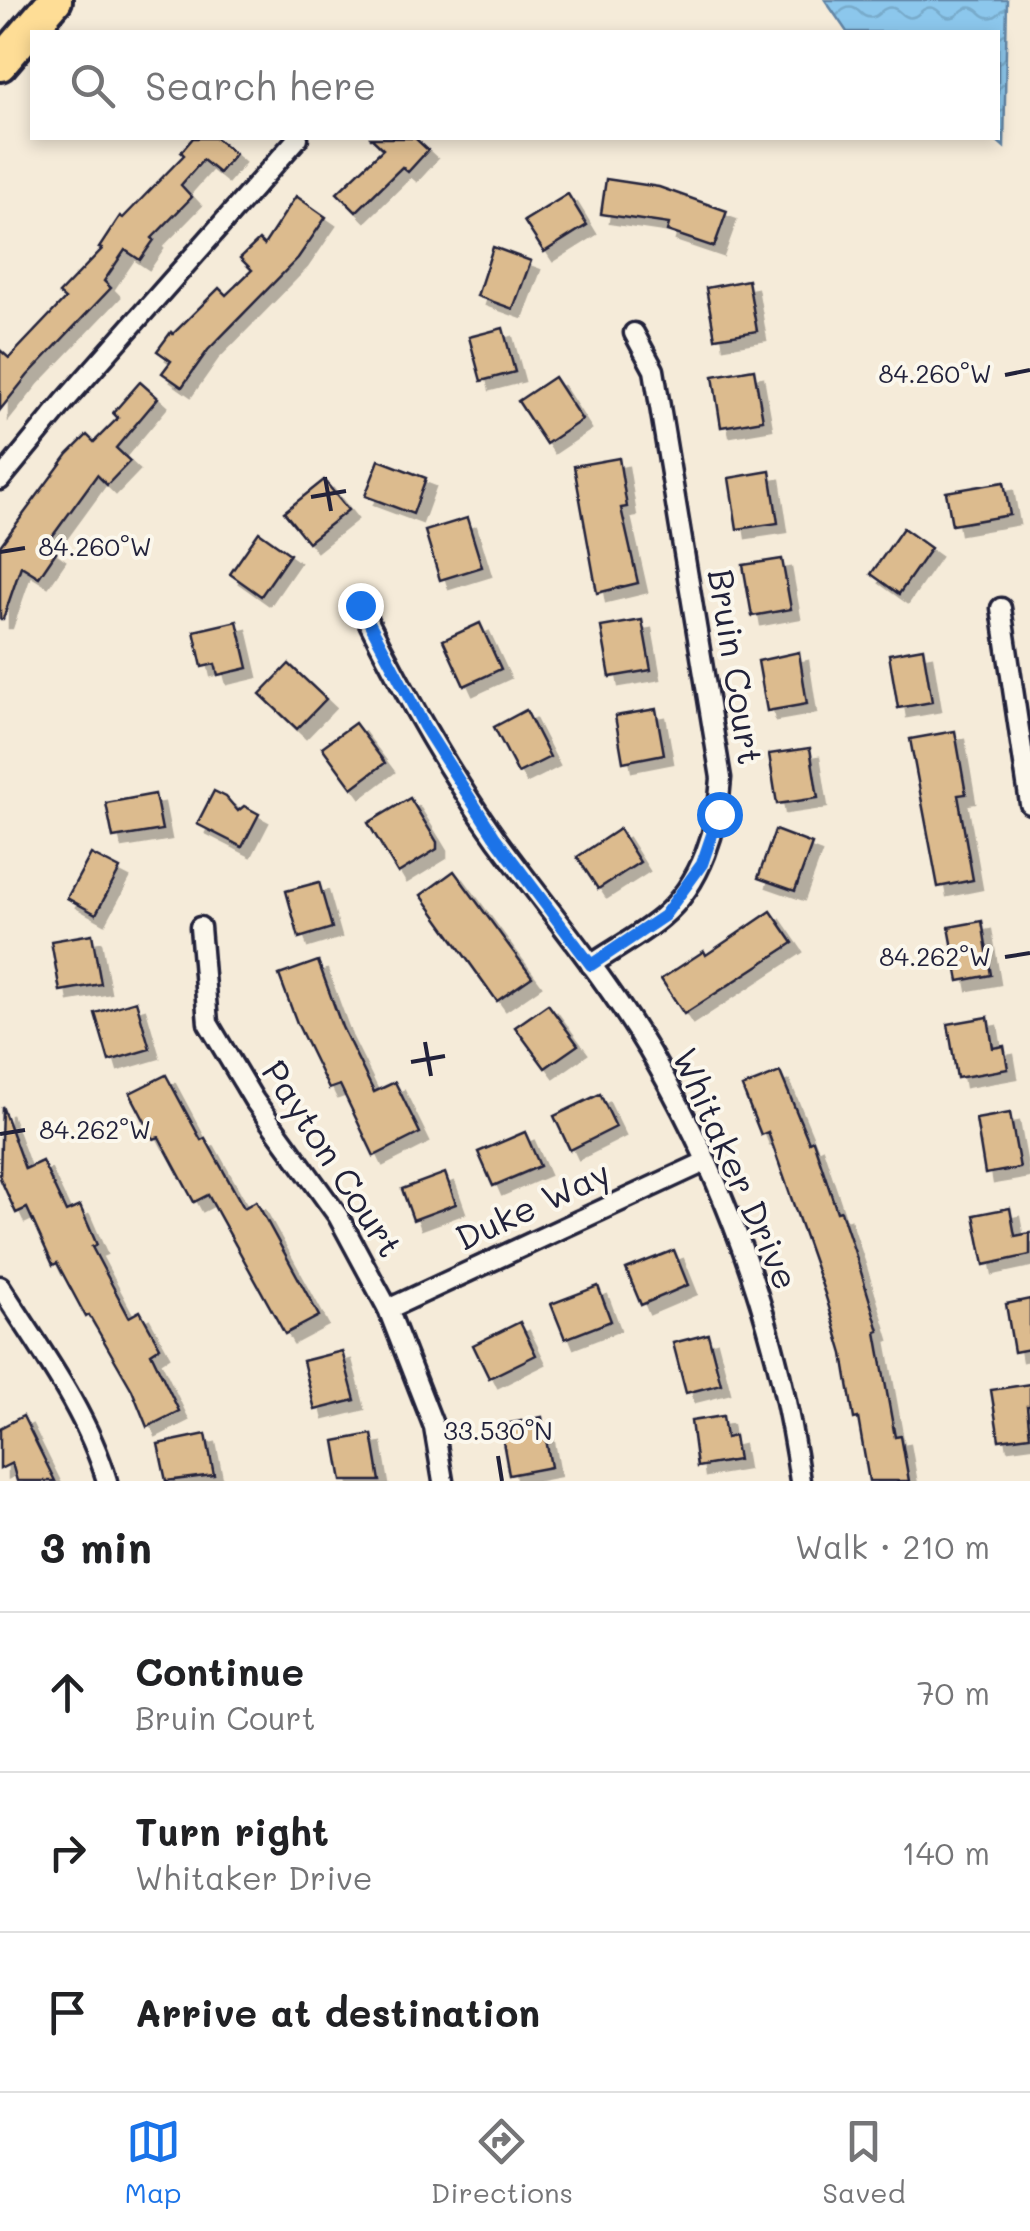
<!DOCTYPE html>
<meta charset="utf-8">
<style>
:root{--surface:#fff;--page:#f2f2f2;--text:#202124;--muted:#757577;--line:#e0e0e0;--accent:#1a73e8}
body{margin:0;font-family:Mali,sans-serif;background:var(--page);color:var(--text)}
.stop{position:absolute;width:30px;height:30px;margin:-22px;border:8px solid #1a73e8;border-radius:50%;background:#fff}
.stop.end{background:#1a73e8;border-color:#fff;box-shadow:0 2px 10px #0008}
.list{margin:0;padding:0;list-style:none}
h2{display:flex;justify-content:space-between;align-items:center;height:130px;margin:0;padding:0 40px;font-size:42px}
h2 small{font-size:32px;font-weight:400;color:var(--muted)}
.list li{display:grid;grid-template-columns:65px 1fr auto;gap:30px;align-items:center;box-sizing:border-box;height:160px;padding:0 40px;border-top:2px solid var(--line)}
.list b{display:block;font-size:38px;white-space:nowrap}
.list p{margin:0;font-size:32px;white-space:nowrap;color:var(--muted)}
.list em{font-size:32px;font-style:normal;color:var(--muted)}
.icon{flex:none;width:55px;height:55px;fill:none;stroke:currentColor;stroke-width:2;stroke-linecap:round;stroke-linejoin:round}
.map{position:relative;flex:none;width:1030px;height:1481px;overflow:hidden}
.search{position:absolute;background:var(--surface);box-shadow:0 5px 15px #0003;left:30px;right:30px;top:30px;height:110px;display:flex;align-items:center;gap:25px;box-sizing:border-box;padding:0 35px;border-radius:0px;color:var(--muted);font-size:38px}
.sheet{height:610px;background:var(--surface)}
nav{display:flex;justify-content:space-around;align-items:center;box-sizing:border-box;height:140px;border-top:2px solid var(--line);background:var(--surface);font-size:28px;color:var(--muted)}
nav a{display:grid;justify-items:center;gap:5px}
nav .on{color:var(--accent)}
.map>svg:first-child{display:block}
.water{fill:url(#water-waves);stroke:#6285a5;stroke-width:2.5}
.building{fill:#dcbb8e;stroke:#22223b;stroke-width:2.5;filter:url(#shadow)}
.lines{fill:none;stroke-linecap:round;stroke-linejoin:round}
.minor-casing{stroke:#22223b;stroke-width:25}
.motorway-casing{stroke:#22223b;stroke-width:40}
.minor{stroke:#fbf7ec;stroke-width:18}
.motorway{stroke:#fedd96;stroke-width:32}
.route{stroke:#1a73e8;stroke-width:12}
.ticks{fill:none;stroke:#22223b;stroke-width:4}
.labels{text-anchor:middle;stroke-width:8;stroke-linejoin:round;paint-order:stroke}
.street-label{font-size:35px;fill:#22223b;stroke:#fbf7ec}
.ticks-label{font-size:25px;text-anchor:middle;fill:#22223b;stroke:#fbf7ec;stroke-width:8;stroke-linejoin:round;paint-order:stroke}
</style>
<div class="map">
<svg width="1030" height="1481" viewBox="0 0 1030 1481">
<defs>
<pattern id="water-waves" width="16" height="10" patternUnits="userSpaceOnUse" patternTransform="scale(2.5)"><rect width="16" height="10" fill="#8cc7ec"/><path d="M0 5q4-4 8 0t8 0" fill="none" stroke="#78abcb"/></pattern>
<filter id="shadow"><feDropShadow dx="9" dy="9" stdDeviation="0" flood-color="#0004"/></filter>
</defs>
<rect width="100%" height="100%" fill="#f5ebd9"/>
<filter id="ink" filterUnits="userSpaceOnUse"><feTurbulence type="fractalNoise" baseFrequency=".01" numOctaves="2"/><feDisplacementMap in="SourceGraphic" scale="20" xChannelSelector="R" yChannelSelector="G"/><feConvolveMatrix kernelMatrix="1 2 1 2 8 2 1 2 1" color-interpolation-filters="sRGB"/></filter>
<g filter="url(#ink)">
<!-- water -->
<path class="water" d="M 825,0 L 1007,0 L 1004,147 L 994,138 L 998,138 L 998,32 L 847,32 Z"/>
<!-- building -->
<g class="building">
<path d="M 193,138 L 216,138 L 235,154 L 219,173 L 203,160 L 181,185 L 192,197 L 152,238 L 154,240 L 140,260 L 125,250 L 104,281 L 111,288 L 28,375 L 0,410 L 0,350 L 9,358 L 65,299 L 59,294 L 102,249 L 99,248 L 120,216 L 123,218 L 184,155 L 181,152 Z"/>
<path d="M 371,138 L 415,138 L 428,150 L 408,172 L 402,167 L 356,212 L 337,193 L 383,149 Z"/>
<path d="M 606,179 L 659,187 L 727,211 L 714,247 L 667,231 L 669,224 L 601,214 Z"/>
<path d="M 568,194 L 587,225 L 544,252 L 524,221 Z"/>
<path d="M 296,196 L 326,217 L 298,258 L 208,350 L 182,387 L 162,373 L 171,361 L 157,351 L 171,332 L 173,334 L 219,288 L 226,295 L 252,270 L 240,258 L 259,240 L 264,245 Z"/>
<path d="M 493,247 L 531,261 L 513,309 L 477,296 Z"/>
<path d="M 748,280 L 757,331 L 715,338 L 706,288 Z"/>
<path d="M 503,328 L 515,372 L 481,381 L 469,337 Z"/>
<path d="M 754,369 L 763,420 L 721,427 L 713,376 Z"/>
<path d="M 554,377 L 582,420 L 546,444 L 518,401 Z"/>
<path d="M 140,382 L 158,398 L 116,448 L 130,461 L 107,485 L 97,475 L 46,545 L 56,552 L 39,577 L 21,566 L 3,619 L 0,619 L 0,546 L 68,454 L 87,435 L 94,442 L 118,418 L 113,413 Z"/>
<path d="M 619,458 L 627,507 L 621,508 L 638,583 L 597,593 L 574,466 Z"/>
<path d="M 379,460 L 426,478 L 413,514 L 365,496 Z"/>
<path d="M 770,471 L 778,523 L 737,529 L 729,478 Z"/>
<path d="M 324,480 L 348,510 L 308,542 L 284,512 Z"/>
<path d="M 1004,482 L 1010,515 L 952,525 L 946,492 Z"/>
<path d="M 467,518 L 482,567 L 440,580 L 425,531 Z"/>
<path d="M 903,528 L 931,548 L 899,594 L 871,574 Z"/>
<path d="M 259,532 L 290,554 L 261,596 L 230,574 Z"/>
<path d="M 782,559 L 791,609 L 752,616 L 743,565 Z"/>
<path d="M 642,620 L 651,670 L 610,677 L 601,627 Z"/>
<path d="M 237,621 L 248,668 L 218,675 L 215,664 L 202,667 L 194,631 Z"/>
<path d="M 480,623 L 501,669 L 464,686 L 443,640 Z"/>
<path d="M 923,648 L 932,702 L 898,708 L 889,654 Z"/>
<path d="M 799,652 L 807,704 L 767,711 L 758,661 Z"/>
<path d="M 289,664 L 326,699 L 297,729 L 260,694 Z"/>
<path d="M 656,709 L 664,754 L 623,762 L 615,716 Z"/>
<path d="M 526,710 L 550,757 L 518,773 L 494,727 Z"/>
<path d="M 355,723 L 385,763 L 352,788 L 322,747 Z"/>
<path d="M 955,731 L 966,794 L 958,795 L 973,880 L 938,887 L 910,739 Z"/>
<path d="M 810,748 L 818,798 L 777,804 L 769,754 Z"/>
<path d="M 214,791 L 226,797 L 238,811 L 244,806 L 259,814 L 242,847 L 197,824 Z"/>
<path d="M 155,794 L 162,830 L 113,838 L 106,803 Z"/>
<path d="M 410,798 L 437,842 L 437,849 L 398,873 L 368,823 Z"/>
<path d="M 619,829 L 640,862 L 598,889 L 577,857 Z"/>
<path d="M 775,830 L 812,844 L 795,891 L 758,878 Z"/>
<path d="M 91,854 L 120,869 L 96,914 L 67,898 Z"/>
<path d="M 454,871 L 532,977 L 497,1001 L 421,895 Z"/>
<path d="M 319,882 L 332,928 L 299,938 L 286,891 Z"/>
<path d="M 771,911 L 793,943 L 684,1014 L 661,979 L 704,951 L 706,955 Z"/>
<path d="M 982,921 L 991,975 L 959,981 L 949,927 Z"/>
<path d="M 92,934 L 101,984 L 60,991 L 51,941 Z"/>
<path d="M 318,961 L 342,1027 L 374,1092 L 395,1082 L 420,1133 L 374,1156 L 340,1085 L 329,1089 L 297,1023 L 279,975 Z"/>
<path d="M 136,1001 L 150,1049 L 109,1061 L 95,1013 Z"/>
<path d="M 548,1004 L 578,1045 L 545,1068 L 515,1027 Z"/>
<path d="M 988,1017 L 993,1048 L 1004,1046 L 1008,1069 L 957,1078 L 948,1024 Z"/>
<path d="M 780,1072 L 809,1142 L 813,1140 L 837,1212 L 841,1211 L 857,1259 L 879,1331 L 876,1332 L 895,1437 L 901,1436 L 909,1481 L 869,1481 L 858,1418 L 854,1419 L 843,1354 L 825,1294 L 768,1132 L 761,1135 L 742,1087 Z"/>
<path d="M 166,1075 L 201,1140 L 205,1138 L 244,1208 L 256,1201 L 319,1316 L 285,1334 L 208,1195 L 194,1202 L 159,1137 L 154,1139 L 130,1093 Z"/>
<path d="M 600,1094 L 616,1127 L 570,1150 L 554,1116 Z"/>
<path d="M 2,1106 L 25,1169 L 42,1161 L 66,1212 L 80,1206 L 97,1245 L 92,1247 L 129,1317 L 140,1311 L 160,1347 L 151,1353 L 179,1411 L 147,1427 L 132,1390 L 89,1315 L 86,1317 L 57,1263 L 53,1265 L 27,1208 L 16,1213 L 0,1178 Z"/>
<path d="M 1010,1113 L 1020,1168 L 985,1174 L 976,1119 Z"/>
<path d="M 525,1132 L 540,1166 L 493,1186 L 478,1152 Z"/>
<path d="M 445,1173 L 456,1204 L 413,1220 L 402,1189 Z"/>
<path d="M 1010,1208 L 1015,1236 L 1030,1233 L 1030,1255 L 984,1265 L 974,1215 Z"/>
<path d="M 674,1250 L 688,1285 L 641,1305 L 626,1269 Z"/>
<path d="M 598,1286 L 611,1321 L 565,1339 L 551,1304 Z"/>
<path d="M 1030,1299 L 1030,1349 L 1014,1352 L 1006,1304 Z"/>
<path d="M 520,1322 L 536,1355 L 489,1378 L 473,1345 Z"/>
<path d="M 708,1334 L 721,1384 L 686,1393 L 673,1343 Z"/>
<path d="M 342,1351 L 355,1400 L 315,1410 L 303,1361 Z"/>
<path d="M 1030,1384 L 1030,1406 L 1027,1406 L 1030,1436 L 999,1440 L 991,1390 Z"/>
<path d="M 23,1416 L 55,1481 L 17,1481 L 12,1463 L 0,1469 L 0,1428 Z"/>
<path d="M 723,1416 L 726,1438 L 734,1436 L 738,1460 L 697,1467 L 691,1421 Z"/>
<path d="M 542,1417 L 551,1467 L 509,1475 L 500,1425 Z"/>
<path d="M 206,1434 L 214,1475 L 166,1481 L 158,1444 Z"/>
<path d="M 372,1434 L 380,1481 L 342,1481 L 335,1441 Z"/>
</g>
<g class="lines">
<defs>
<g id="minor">
<path d="M 0,480 L 65,401 L 298,138"/>
<path d="M 360,605 C 400,686 444,766 497,840 C 552,915 614,987 659,1068 C 731,1195 780,1337 800,1481"/>
<path d="M 1001,608 L 1030,804"/>
<path d="M 200,927 L 208,1023 L 254,1100 L 338,1216 L 388,1309 L 434,1427 L 443,1481"/>
<path d="M 591,965 C 614,949 641,935 662,917 C 702,883 718,828 721,778 L 654,370 L 634,333"/>
<path d="M 0,1286 C 39,1348 86,1410 107,1481"/>
<path d="M 388,1309 L 705,1162"/>
</g>
<path id="motorway" d="M 0,64 L 55,0"/>
</defs>
<!-- minor casing -->
<use href="#minor" class="minor-casing"/>
<!-- motorway casing -->
<use href="#motorway" class="motorway-casing"/>
<!-- minor -->
<use href="#minor" class="minor"/>
<!-- motorway -->
<use href="#motorway" class="motorway"/>
</g>
</g>
<g class="lines" filter="url(#ink)">
<!-- route -->
<path class="route" d="M 360,605 L 424,726 L 494,836 L 591,965 L 664,916 L 702,864 L 719,814"/>
</g>
<!-- ticks -->
<path class="ticks" d="M 1005,375 L 1030,370M 325,477 L 331,511M 311,497 L 346,491M 0,552 L 25,548M 1005,957 L 1030,953M 425,1042 L 431,1076M 411,1062 L 445,1056M 0,1134 L 25,1130M 498,1456 L 502,1481"/>
<g class="labels">
<!-- street labels -->
<g class="street-label">
<text transform="translate(735 667) rotate(81)" y="12">Bruin Court</text>
<text transform="translate(332 1159) rotate(57)" y="12">Payton Court</text>
<text transform="translate(735 1169) rotate(66)" y="12">Whitaker Drive</text>
<text transform="translate(533 1206) rotate(-25)" y="12">Duke Way</text>
</g>
</g>
<g class="ticks-label">
<text x="935" y="383">84.260°W</text>
<text x="95" y="556">84.260°W</text>
<text x="935" y="966">84.262°W</text>
<text x="95" y="1139">84.262°W</text>
<text x="498" y="1440">33.530°N</text>
</g>
</svg>
<div class="stop" style="left:719px;top:814px"></div>
<div class="stop end" style="left:360px;top:605px"></div>
<div class="search"><svg class="icon" aria-label="search" viewBox="0 0 24 24"><circle cx="10" cy="10" r="6"/><path d="M15 15l6 6"/></svg>Search here</div>
</div>
<section class="sheet">
<h2>3 min<small>Walk · 210 m</small></h2>
<ul class="list">
<li><svg class="icon" aria-label="ahead" viewBox="0 0 24 24"><path d="M12 20V5M6 11l6-6 6 6"/></svg><div><b>Continue</b><p>Bruin Court</p></div><em>70 m</em></li>
<li><svg class="icon" aria-label="right" viewBox="0 0 24 24"><path d="M7 20v-9h11M14 6l5 5-5 5"/></svg><div><b>Turn right</b><p>Whitaker Drive</p></div><em>140 m</em></li>
<li><svg class="icon" aria-label="arrive" viewBox="0 0 24 24"><path d="M6 21V4h12l-3 4 3 4H6"/></svg><div><b>Arrive at destination</b></div></li>
</ul>
</section>
<nav>
<a class="on"><svg class="icon" aria-label="map" viewBox="0 0 24 24"><path d="M3 6l6-2 6 2 6-2v14l-6 2-6-2-6 2zM9 4v14M15 6v14"/></svg>Map</a>
<a><svg class="icon" aria-label="directions" viewBox="0 0 24 24"><path d="M12 3l9 9-9 9-9-9zM9 14v-3h6M13 9l2 2-2 2"/></svg>Directions</a>
<a><svg class="icon" aria-label="saved" viewBox="0 0 24 24"><path d="M7 4h10v16l-5-4-5 4z"/></svg>Saved</a>
</nav>
